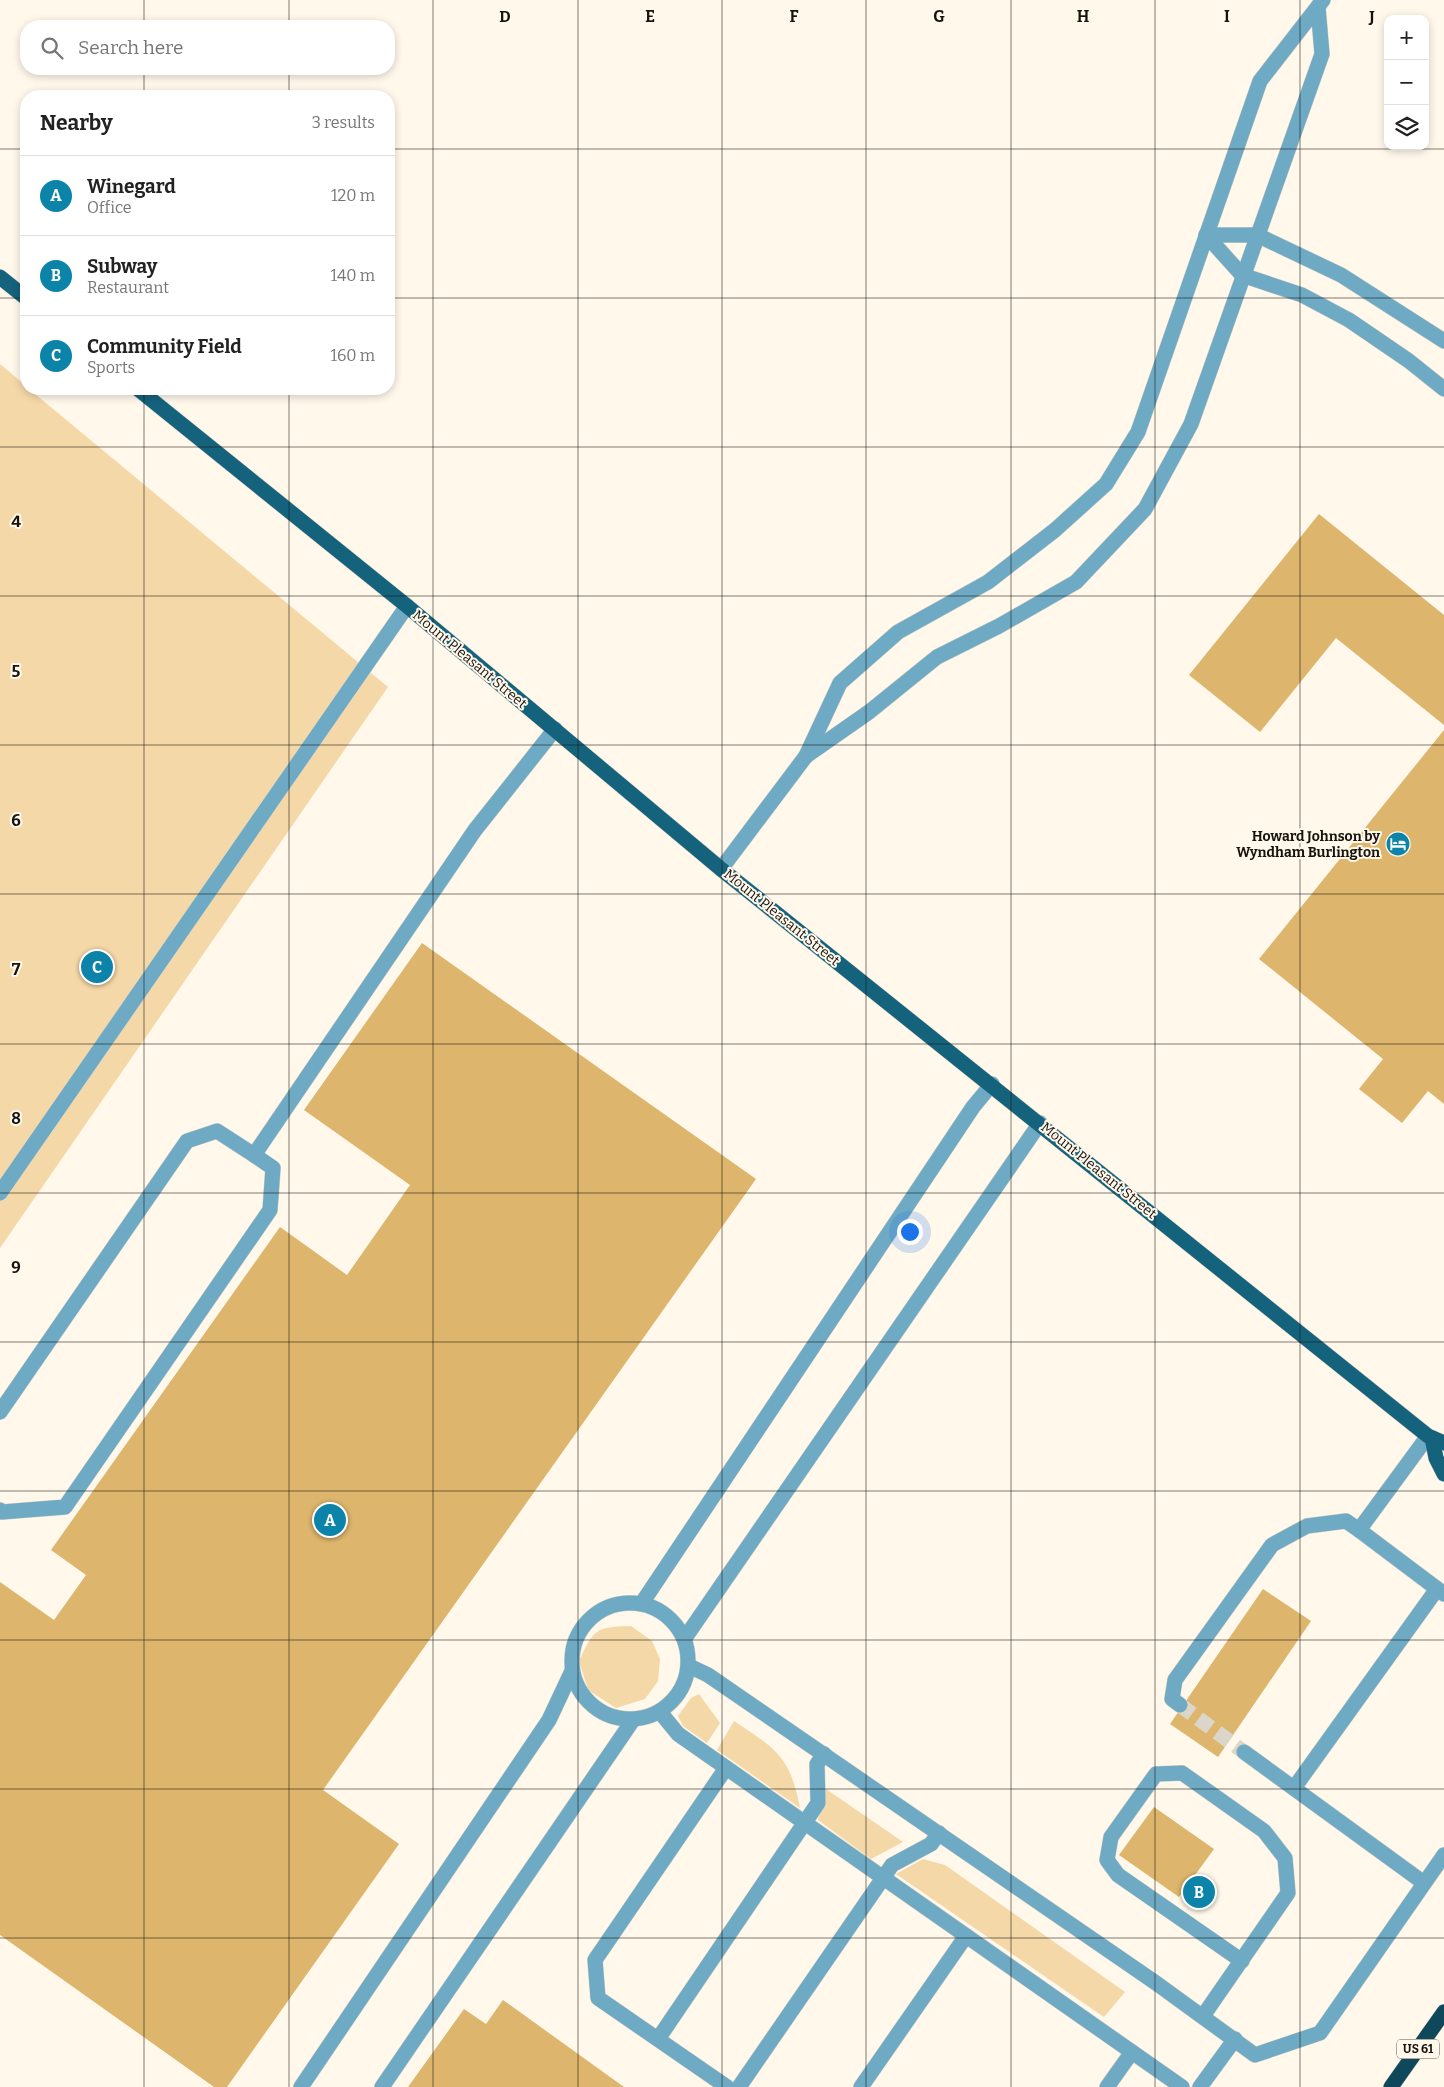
<!DOCTYPE html>
<meta charset="utf-8">
<style>
:root{--surface:#fff;--page:#f6f6f6;--text:#222;--muted:#767676;--line:#e0e0e0;--accent:#0c83a8}
body{margin:0;font-family:Bitter,serif;background:var(--page);color:var(--text)}
.controls{position:absolute;right:15px;top:15px;display:grid;overflow:hidden;border-radius:10px;box-shadow:0 2px 8px #0003}
.controls button{width:45px;height:45px;display:grid;place-items:center;padding:0;border:0;border-bottom:1px solid var(--line);background:var(--surface);color:var(--text);font:25px sans-serif}
.you{position:absolute;left:909px;top:1231px;width:18px;height:18px;margin:-12px;border:4px solid #fff;border-radius:50%;background:#1a73e8;box-shadow:0 0 0 8px #1a73e833}
.badge{display:grid;place-items:center;width:32px;height:32px;border-radius:50%;background:var(--accent);color:#fff;font-size:16px;font-weight:700}
.pin{position:absolute;translate:-50% -50%;border:2px solid #fff;box-shadow:0 1px 5px #0006}
.list{margin:0;padding:0;list-style:none}
h2{display:flex;justify-content:space-between;align-items:center;height:65px;margin:0;padding:0 20px;font-size:21px}
h2 small{font-size:16px;font-weight:400;color:var(--muted)}
.list li{display:grid;grid-template-columns:32px 1fr auto;gap:15px;align-items:center;box-sizing:border-box;height:80px;padding:0 20px;border-top:1px solid var(--line)}
.list b{display:block;font-size:19px;white-space:nowrap}
.list p{margin:0;font-size:16px;white-space:nowrap;color:var(--muted)}
.list em{font-size:16px;font-style:normal;color:var(--muted)}
.icon{flex:none;width:28px;height:28px;fill:none;stroke:currentColor;stroke-width:2;stroke-linecap:round;stroke-linejoin:round}
.map{position:relative;flex:none;width:1444px;height:2087px;overflow:hidden}
.search{position:absolute;background:var(--surface);box-shadow:0 2px 8px #0003;left:20px;top:20px;width:375px;height:55px;display:flex;align-items:center;gap:12px;box-sizing:border-box;padding:0 18px;border-radius:20px;color:var(--muted);font-size:19px}
.panel{position:absolute;background:var(--surface);box-shadow:0 2px 8px #0003;left:20px;top:90px;width:375px;height:305px;border-radius:20px}
.map>svg:first-child{display:block}
.green{fill:#f4d8a7}
.building{fill:#ddb56c}
.lines{fill:none;stroke-linecap:round;stroke-linejoin:round}
.minor-tunnel{stroke:#dcd6ca;stroke-width:15;stroke-dasharray:15 8;stroke-linecap:butt}
.minor-casing{stroke:#dad4c8;stroke-width:16}
.major-casing{stroke:#dad4c8;stroke-width:16}
.highway-casing{stroke:#dad4c8;stroke-width:16}
.minor{stroke:#6eaac4;stroke-width:15}
.major{stroke:#15627d;stroke-width:15}
.highway{stroke:#0f475b;stroke-width:15}
.grid{fill:none;stroke:#171410;stroke-width:1;stroke-opacity:0.55}
.labels{text-anchor:middle;stroke-width:4;stroke-linejoin:round;paint-order:stroke}
.shield{fill:#fff8eb;stroke:#5d5852;stroke-width:1}
.shield-label{font-size:12px;font-weight:bold;fill:#171410}
.street-label{font-size:14px;fill:#171410;stroke:#fff8eb}
.poi-label{font-size:14px;font-weight:bold;fill:#171410;stroke:#fff8eb;text-anchor:end}
.grid-label{font-size:16px;text-anchor:middle;font-weight:bold;fill:#171410;stroke:#fff8eb;stroke-width:4;stroke-linejoin:round;paint-order:stroke}
</style>
<div class="map">
<svg width="1444" height="2087" viewBox="0 0 1444 2087">
<rect width="100%" height="100%" fill="#fff8eb"/>
<!-- green -->
<g class="green">
<path d="M 0,364 L 26,386 L 26,389 L 29,389 L 388,687 L 0,1248 Z"/>
<path d="M 631,1626 L 652,1641 L 660,1659 L 658,1681 L 645,1699 L 616,1708 L 588,1690 L 579,1661 C 594,1629 595,1627 631,1626 Z"/>
<path d="M 699,1694 L 720,1723 L 707,1743 L 683,1726 L 678,1716 L 691,1698 Z"/>
<path d="M 734,1721 C 776,1749 790,1756 800,1808 L 717,1750 Z"/>
<path d="M 823,1787 L 903,1842 L 871,1859 L 818,1820 Z"/>
<path d="M 923,1859 L 945,1865 L 1125,1992 L 1104,2017 L 896,1874 Z"/>
</g>
<!-- building -->
<g class="building">
<path d="M 1319,514 L 1444,615 L 1444,725 L 1336,638 L 1260,732 L 1189,675 Z"/>
<path d="M 1444,730 L 1444,1104 L 1428,1091 L 1402,1123 L 1359,1089 L 1383,1059 L 1259,959 Z"/>
<path d="M 422,943 L 756,1179 L 323,1790 L 399,1844 L 227,2087 L 214,2087 L 0,1935 L 0,1582 L 54,1620 L 86,1575 L 51,1550 L 280,1227 L 347,1275 L 410,1185 L 304,1110 Z"/>
<path d="M 1263,1589 L 1311,1621 L 1218,1757 L 1170,1724 Z"/>
<path d="M 1154,1807 L 1214,1849 L 1179,1897 L 1119,1855 Z"/>
<path d="M 503,2000 L 624,2087 L 408,2087 L 464,2009 L 486,2024 Z"/>
</g>
<g class="lines">
<!-- minor-tunnel -->
<path class="minor-tunnel" d="M 1180,1705 L 1244,1752"/>
<defs>
<g id="minor">
<path d="M 1206,235 L 1242,275 L 1302,295 L 1349,320 L 1409,361 L 1444,389"/>
<path d="M 1206,235 L 1257,235 L 1341,275 L 1444,341"/>
<path d="M 806,756 L 869,712 L 937,657 L 999,626 L 1076,582 L 1145,509 L 1191,424 L 1322,54 L 1318,7"/>
<path d="M 721,869 L 806,756 L 840,683 L 898,632 L 988,582 L 1055,530 L 1106,484 L 1138,432 L 1260,81 L 1323,0"/>
<path d="M 0,1193 L 407,606"/>
<path d="M 0,1412 L 187,1141 L 217,1131 L 254,1155 L 475,830 L 555,729"/>
<path d="M 1428,1436 L 1359,1530 L 1444,1594"/>
<path d="M 0,1510 L 2,1512 L 65,1507 L 270,1210 L 273,1168 L 254,1155"/>
<path d="M 642,1603 L 973,1107 L 992,1084"/>
<circle cx="630" cy="1661" r="58"/>
<path d="M 685,1638 L 1040,1123"/>
<path d="M 689,1666 L 708,1675 L 1156,1983 L 1255,2055 L 1320,2033 L 1444,1855"/>
<path d="M 1180,1705 L 1172,1699 L 1175,1680 L 1272,1545 L 1307,1526 L 1346,1521 L 1359,1530"/>
<path d="M 660,1712 L 678,1734 L 1182,2087"/>
<path d="M 1244,1752 L 1424,1883"/>
<path d="M 726,1768 L 595,1960 L 598,1998 L 727,2087"/>
<path d="M 1294,1788 L 1437,1589"/>
<path d="M 1203,2016 L 1288,1893 L 1285,1858 L 1264,1831 L 1182,1773 L 1156,1774 L 1111,1837 L 1107,1860 L 1118,1875 L 1242,1961"/>
<path d="M 658,2039 L 818,1803 L 817,1764 L 824,1754"/>
<path d="M 301,2087 L 549,1720 L 572,1671"/>
<path d="M 382,2087 L 633,1720"/>
<path d="M 739,2087 L 892,1865 L 931,1844 L 939,1833"/>
<path d="M 861,2087 L 966,1936"/>
<path d="M 1107,2087 L 1132,2052"/>
<path d="M 1200,2087 L 1235,2039"/>
</g>
<g id="major">
<path d="M 0,277 L 26,298"/>
<path d="M 138,389 L 407,606 L 721,869 L 1428,1436 L 1444,1443"/>
<path d="M 1432,1438 L 1436,1458 L 1444,1474"/>
</g>
<path id="highway" d="M 1391,2087 L 1444,2012"/>
</defs>
<!-- minor casing -->
<use href="#minor" class="minor-casing"/>
<!-- major casing -->
<use href="#major" class="major-casing"/>
<!-- highway casing -->
<use href="#highway" class="highway-casing"/>
<!-- minor -->
<use href="#minor" class="minor"/>
<!-- major -->
<use href="#major" class="major"/>
<!-- highway -->
<use href="#highway" class="highway"/>
</g>
<!-- grid -->
<path class="grid" d="M 144,0 L 144,26M 289,0 L 289,26M 433,0 L 433,2087M 578,0 L 578,2087M 722,0 L 722,2087M 866,0 L 866,2087M 1011,0 L 1011,2087M 1155,0 L 1155,2087M 1300,0 L 1300,2087M 144,69 L 144,96M 289,69 L 289,96M 0,149 L 26,149M 389,149 L 1444,149M 0,298 L 26,298M 389,298 L 1444,298M 144,389 L 144,2087M 289,389 L 289,2087M 0,447 L 1444,447M 0,596 L 1444,596M 0,745 L 1444,745M 0,894 L 1444,894M 0,1044 L 1444,1044M 0,1193 L 1444,1193M 0,1342 L 1444,1342M 0,1491 L 1444,1491M 0,1640 L 1444,1640M 0,1789 L 1444,1789M 0,1938 L 1444,1938"/>
<!-- icons -->
<defs>
<symbol id="hotel-disc" viewBox="-11 -11 22 22"><circle r="9.5" fill="#0c83a8" stroke="#fff8eb"/><path d="M-6-4.5h1.5V1H6V5H4.5V3h-9V5H-6ZM-4 0a1.8 1.8 0 1 1 3.6 0ZM.5 0V-2.5h3Q6-2.5 6 0Z" fill="#fff"/></symbol>
</defs>
<g fill-rule="evenodd">
<use href="#hotel-disc" x="1384" y="830" width="28" height="28"/>
</g>
<g class="labels">
<!-- shield labels -->
<rect class="shield" x="1397" y="2039.5" width="42" height="19" rx="4"/>
<g class="shield-label">
<text x="1418" y="2053">US 61</text>
</g>
<!-- street labels -->
<g class="street-label">
<text transform="translate(470 659) rotate(40)" y="5">Mount Pleasant Street</text>
<text transform="translate(782 917) rotate(39)" y="5">Mount Pleasant Street</text>
<text transform="translate(1099 1170) rotate(39)" y="5">Mount Pleasant Street</text>
</g>
<!-- poi labels -->
<g class="poi-label">
<text x="1380" y="841">Howard Johnson by<tspan x="1380" dy="16">Wyndham Burlington</tspan></text>
</g>
</g>
<g class="grid-label">
<text x="505" y="22">D</text>
<text x="650" y="22">E</text>
<text x="794" y="22">F</text>
<text x="939" y="22">G</text>
<text x="1083" y="22">H</text>
<text x="1227" y="22">I</text>
<text x="1372" y="22">J</text>
<text x="16" y="527">4</text>
<text x="16" y="677">5</text>
<text x="16" y="826">6</text>
<text x="16" y="975">7</text>
<text x="16" y="1124">8</text>
<text x="16" y="1273">9</text>
</g>
</svg>
<div class="controls">
<button>+</button>
<button>−</button>
<button><svg class="icon" aria-label="layers" viewBox="0 0 24 24"><path d="M12 4l9 5-9 5-9-5zM3 14l9 5 9-5"/></svg></button>
</div>
<div class="you"></div>
<div class="pin badge" style="left:330px;top:1520px">A</div>
<div class="pin badge" style="left:1199px;top:1892px">B</div>
<div class="pin badge" style="left:97px;top:967px">C</div>
<div class="search"><svg class="icon" aria-label="search" viewBox="0 0 24 24"><circle cx="10" cy="10" r="6"/><path d="M15 15l6 6"/></svg>Search here</div>
<section class="panel">
<h2>Nearby<small>3 results</small></h2>
<ul class="list">
<li><span class="badge">A</span><div><b>Winegard</b><p>Office</p></div><em>120 m</em></li>
<li><span class="badge">B</span><div><b>Subway</b><p>Restaurant</p></div><em>140 m</em></li>
<li><span class="badge">C</span><div><b>Community Field</b><p>Sports</p></div><em>160 m</em></li>
</ul>
</section>
</div>
